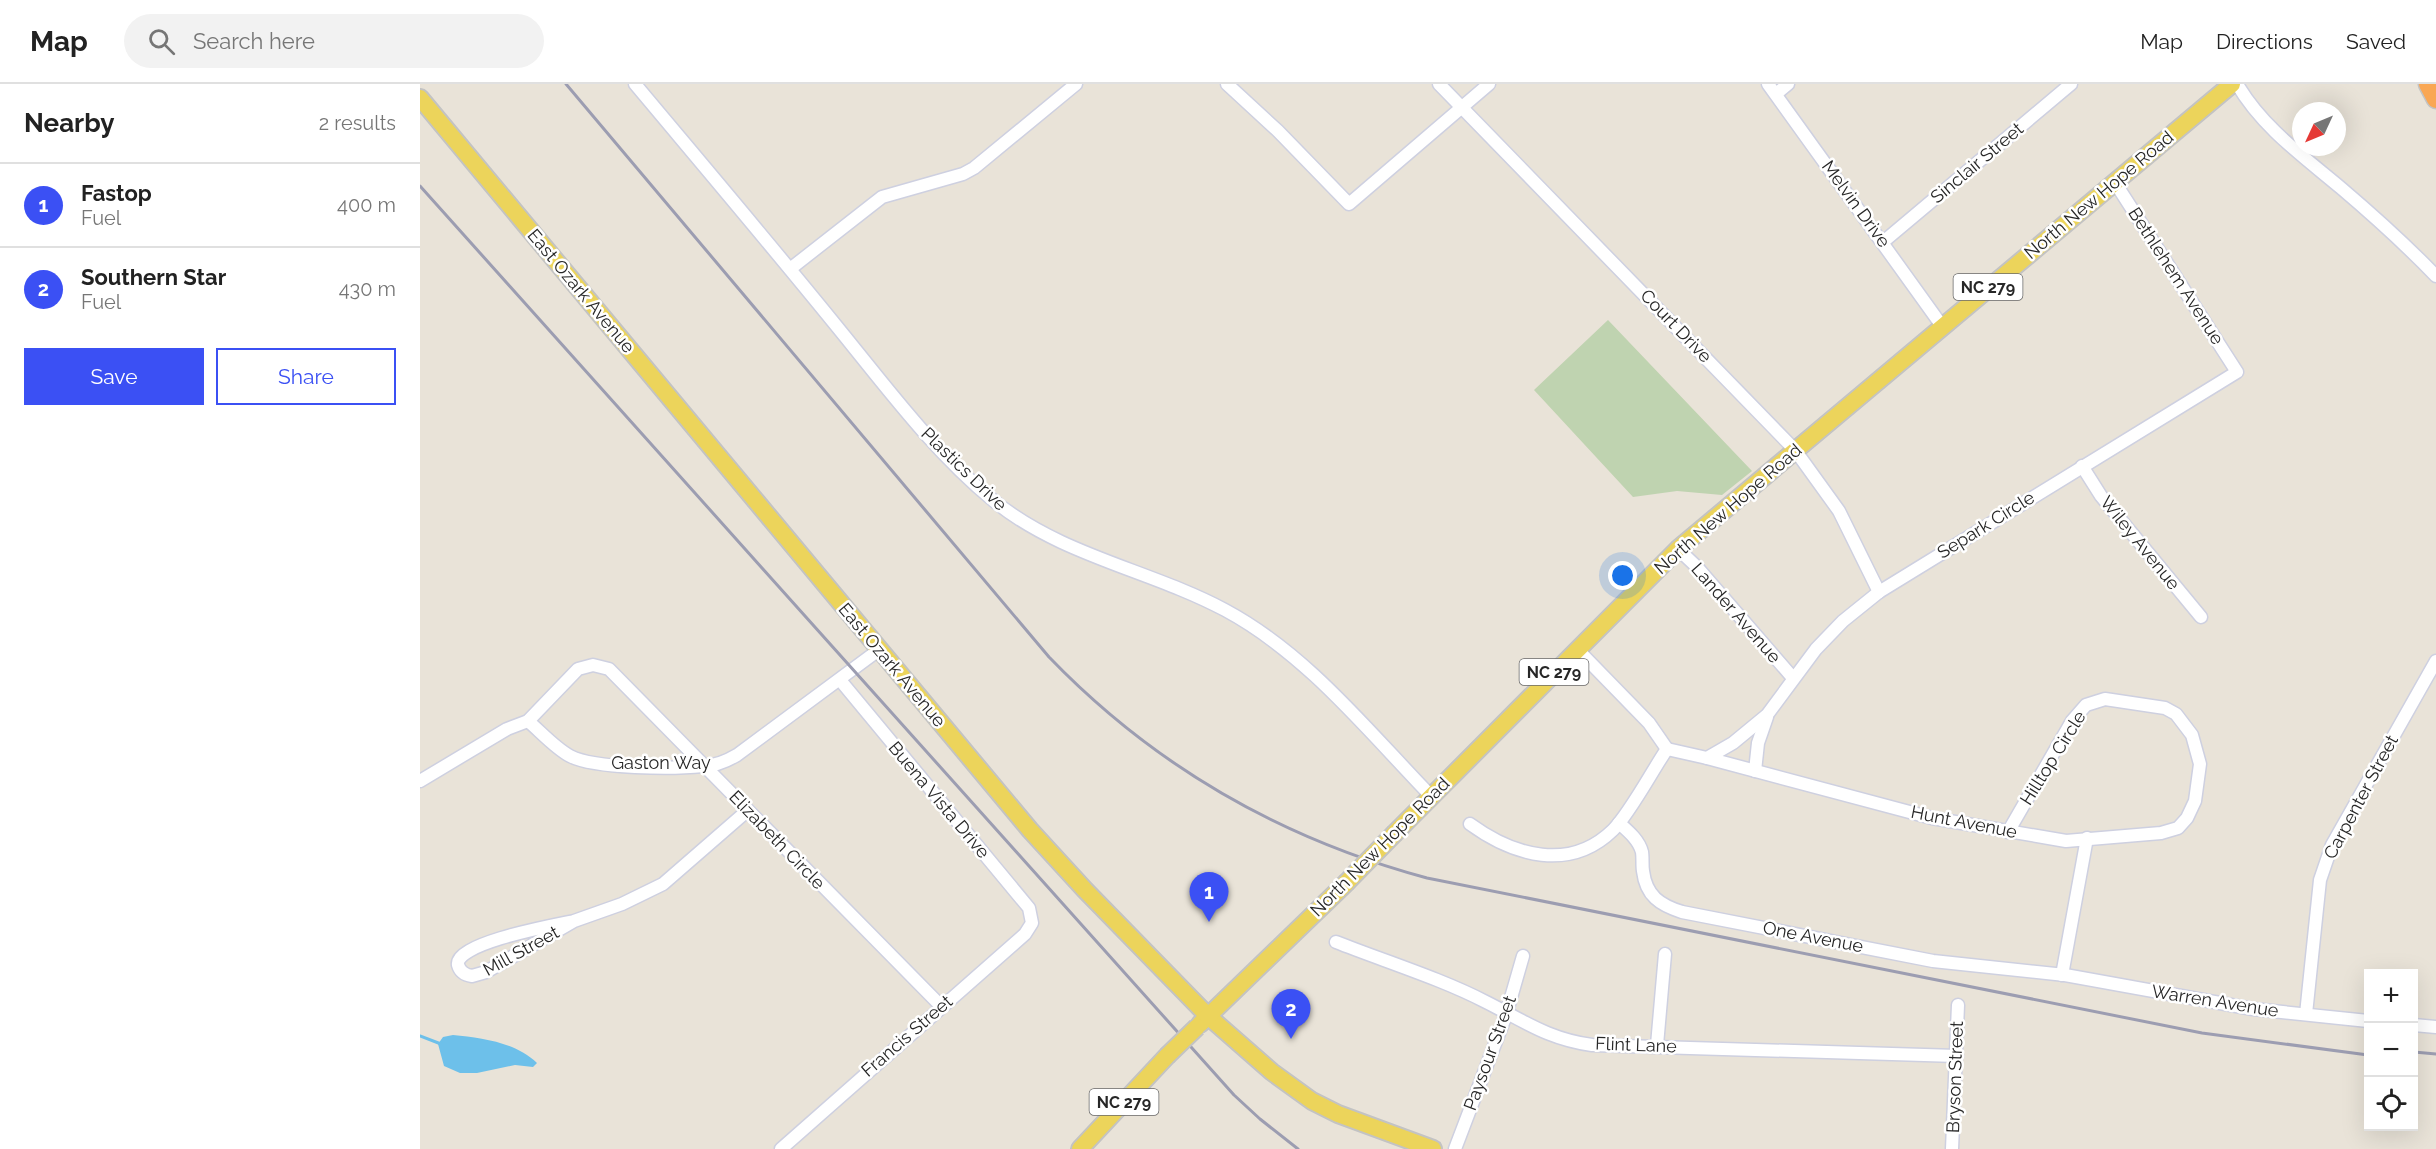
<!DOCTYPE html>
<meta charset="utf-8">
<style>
:root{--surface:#fff;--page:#f2f2f2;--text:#222;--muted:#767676;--line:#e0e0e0;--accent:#3b50f4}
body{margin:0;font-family:Raleway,sans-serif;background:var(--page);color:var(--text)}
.controls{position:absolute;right:18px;bottom:18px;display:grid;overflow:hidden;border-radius:0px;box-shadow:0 6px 24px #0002}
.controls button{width:54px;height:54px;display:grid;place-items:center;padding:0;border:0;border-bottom:2px solid var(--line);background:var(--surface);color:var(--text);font:30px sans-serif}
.compass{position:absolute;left:1872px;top:18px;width:54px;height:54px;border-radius:50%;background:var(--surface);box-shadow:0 6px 24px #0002;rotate:226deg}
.you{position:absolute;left:1203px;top:492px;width:21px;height:21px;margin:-15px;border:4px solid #fff;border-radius:50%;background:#1a73e8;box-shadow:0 0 0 9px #1a73e833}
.badge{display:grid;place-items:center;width:39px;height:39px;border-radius:50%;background:var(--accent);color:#fff;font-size:20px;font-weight:700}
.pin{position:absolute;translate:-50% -50px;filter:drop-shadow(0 2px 3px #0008)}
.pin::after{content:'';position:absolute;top:32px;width:21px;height:18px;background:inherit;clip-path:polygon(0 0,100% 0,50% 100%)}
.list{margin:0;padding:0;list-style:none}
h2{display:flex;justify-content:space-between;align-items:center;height:78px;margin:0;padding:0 24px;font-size:26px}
h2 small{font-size:20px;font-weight:400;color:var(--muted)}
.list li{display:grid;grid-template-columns:39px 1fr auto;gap:18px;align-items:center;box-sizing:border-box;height:84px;padding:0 24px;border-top:2px solid var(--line)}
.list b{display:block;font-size:22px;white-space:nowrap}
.list p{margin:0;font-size:20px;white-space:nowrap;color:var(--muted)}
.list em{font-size:20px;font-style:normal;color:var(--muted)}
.actions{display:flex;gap:12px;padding:18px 24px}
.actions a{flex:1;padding:14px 0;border:2px solid var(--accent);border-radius:0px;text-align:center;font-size:21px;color:var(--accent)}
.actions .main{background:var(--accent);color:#fff}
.icon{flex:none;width:33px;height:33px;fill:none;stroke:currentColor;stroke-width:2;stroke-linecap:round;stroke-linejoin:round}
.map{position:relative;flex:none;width:2016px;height:1065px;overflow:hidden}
header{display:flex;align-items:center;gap:36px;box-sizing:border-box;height:84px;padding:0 30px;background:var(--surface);border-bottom:2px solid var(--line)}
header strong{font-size:28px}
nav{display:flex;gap:33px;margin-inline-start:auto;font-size:21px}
.search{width:420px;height:54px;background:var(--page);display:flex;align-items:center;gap:15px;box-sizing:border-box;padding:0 21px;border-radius:33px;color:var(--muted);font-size:22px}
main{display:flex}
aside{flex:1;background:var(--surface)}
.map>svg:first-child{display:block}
.cemetery{fill:#bfd3b0}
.water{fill:#6dc0ea}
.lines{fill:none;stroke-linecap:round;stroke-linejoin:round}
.stream{stroke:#6dc0ea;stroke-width:3}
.minor-casing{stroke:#ced0e0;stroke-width:15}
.major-casing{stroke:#c3c3c3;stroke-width:20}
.highway-casing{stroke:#c3c3c3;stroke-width:21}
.minor{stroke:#fff;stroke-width:12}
.major{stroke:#ecd45b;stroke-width:16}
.highway{stroke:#f9a754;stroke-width:18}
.rail{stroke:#9c9db1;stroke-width:3}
.major-bridge-casing{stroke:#c3c3c3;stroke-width:20;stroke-linecap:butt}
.major-bridge{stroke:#ecd45b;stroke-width:16}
.labels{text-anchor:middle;stroke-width:5;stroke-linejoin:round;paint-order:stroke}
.shield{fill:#fff;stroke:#686868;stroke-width:1.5}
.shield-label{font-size:16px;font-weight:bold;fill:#272727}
.street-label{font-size:18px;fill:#272727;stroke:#fff}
</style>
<header>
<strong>Map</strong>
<div class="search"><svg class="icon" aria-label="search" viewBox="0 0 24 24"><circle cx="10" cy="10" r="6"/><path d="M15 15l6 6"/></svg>Search here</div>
<nav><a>Map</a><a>Directions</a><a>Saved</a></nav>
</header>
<main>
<aside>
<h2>Nearby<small>2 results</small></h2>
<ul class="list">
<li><span class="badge">1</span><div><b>Fastop</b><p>Fuel</p></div><em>400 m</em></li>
<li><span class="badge">2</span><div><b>Southern Star</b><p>Fuel</p></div><em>430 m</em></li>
</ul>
<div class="actions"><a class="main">Save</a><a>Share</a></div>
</aside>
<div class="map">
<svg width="2016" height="1065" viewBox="0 0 2016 1065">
<rect width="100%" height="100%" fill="#e9e3d8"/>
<!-- cemetery -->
<path class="cemetery" d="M 1188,236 L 1332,387 L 1302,411 L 1257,407 L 1213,413 L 1114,306 Z"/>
<!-- water -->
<path class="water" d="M 33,951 C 62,954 95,958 117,979 L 113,983 L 95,981 L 57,989 L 40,989 L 24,982 L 18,960 L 23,953 Z"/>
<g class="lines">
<!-- stream -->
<path class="stream" d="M 0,952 L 21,960"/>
<defs>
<g id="minor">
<path d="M 215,0 C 282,80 349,159 414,239 C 464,300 513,367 574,417 C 642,472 730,486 805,526 C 887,570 947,646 1011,712"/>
<path d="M 807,0 L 858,47 L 929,120 L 1069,0"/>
<path d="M 1019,0 L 1375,366 L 1419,427 L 1459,508"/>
<path d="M 1348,0 L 1522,242"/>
<path d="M 1817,0 C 1842,43 1883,72 1921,104 C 1954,132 1986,161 2016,192"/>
<path d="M 1356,10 L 1368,0"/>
<path d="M 1463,158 L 1651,0"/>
<path d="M 370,185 L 462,113 L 543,90 L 554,84 L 656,0"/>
<path d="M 1662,382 L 1681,412 L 1781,533"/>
<path d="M 1258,465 L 1276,482 L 1373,594"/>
<path d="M 1157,565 L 1229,639 L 1247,665"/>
<path d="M 108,637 C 121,648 135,664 150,672 C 175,685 254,685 283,682 C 295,682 307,677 317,671 L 460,565"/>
<path d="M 1247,665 L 1287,674 L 1313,659 L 1347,631 L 1396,565 L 1423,537 L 1459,508 L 1817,288 L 1694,97"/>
<path d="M 1287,674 L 1512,734 L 1646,757 L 1741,749 L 1758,744 L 1767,734 L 1775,717 L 1780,680 L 1772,651 L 1756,630 L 1745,624 L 1685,615 L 1666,621 L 1652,637 L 1588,748"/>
<path d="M 1335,687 L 1338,659 L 1347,633"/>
<path d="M 0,697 L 87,645 L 108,637 L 158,585 L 173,581 L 189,585 L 521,922"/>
<path d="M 1199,739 C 1208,747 1219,756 1222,768 C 1223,774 1222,781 1223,787 C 1226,812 1240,821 1262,828 L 1513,877 L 1645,891 L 1833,925 L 1948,937"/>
<path d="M 1050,740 C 1094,772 1150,788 1193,746 C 1210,729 1232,687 1247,665"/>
<path d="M 154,837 C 135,841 34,859 38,881 C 40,888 45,891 52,892 L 66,888 L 154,837 L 202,820 L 243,800 L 327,727"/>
<path d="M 916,858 C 964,877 1022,895 1066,918 C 1104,937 1128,955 1172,961 L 1537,972"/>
<path d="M 1642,891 L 1667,754"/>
<path d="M 1886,930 L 1900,796 L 1912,761 L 2016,577"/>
<path d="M 1994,941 L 2016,943"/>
<path d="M 1237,961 L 1245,870"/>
<path d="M 361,1065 L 605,850 L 612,839 L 609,824 L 420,596"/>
<path d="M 1035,1065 L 1086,931 L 1103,872"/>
<path d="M 1532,1065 L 1538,921"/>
</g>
<g id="major">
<path d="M 0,14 L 610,746 L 665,806 L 788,932 L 852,988 L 892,1017 L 918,1030 L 1013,1065"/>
<path d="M 975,749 L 1258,465 L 1812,0"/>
<path d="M 780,940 L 926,799"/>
<path d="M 660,1065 L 747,972"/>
</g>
<path id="highway" d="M 2008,0 L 2016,15"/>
</defs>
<!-- minor casing -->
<use href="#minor" class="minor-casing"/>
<!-- major casing -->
<use href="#major" class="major-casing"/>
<!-- highway casing -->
<use href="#highway" class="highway-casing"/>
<!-- minor -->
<use href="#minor" class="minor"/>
<!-- major -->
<use href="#major" class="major"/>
<!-- highway -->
<use href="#highway" class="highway"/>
<!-- rail -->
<g class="rail">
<path d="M 146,0 L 629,573 C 734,682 862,755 1007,794 L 1782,949 L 1948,971"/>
<path d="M 0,102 L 814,1011 L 840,1035 L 878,1065"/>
<path d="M 1994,968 L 2016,970"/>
</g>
<defs>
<g id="major-bridge">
<path d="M 926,799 L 975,749"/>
<path d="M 747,972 L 777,943"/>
</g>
</defs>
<!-- major-bridge casing -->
<use href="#major-bridge" class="major-bridge-casing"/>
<!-- major-bridge -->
<use href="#major-bridge" class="major-bridge"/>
</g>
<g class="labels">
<!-- shield labels -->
<g class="shield">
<rect x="1533.5" y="190" width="69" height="26" rx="4.5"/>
<rect x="1099.5" y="575" width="69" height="26" rx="4.5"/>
<rect x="669.5" y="1005" width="69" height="26" rx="4.5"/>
</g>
<g class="shield-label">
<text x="1568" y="209">NC 279</text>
<text x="1134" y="594">NC 279</text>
<text x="704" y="1024">NC 279</text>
</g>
<!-- street labels -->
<g class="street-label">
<text transform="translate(1557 79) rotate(-40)" y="6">Sinclair Street</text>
<text transform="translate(1679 111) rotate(-40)" y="6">North New Hope Road</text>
<text transform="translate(1436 120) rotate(54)" y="6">Melvin Drive</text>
<text transform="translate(1756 192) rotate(57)" y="6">Bethlehem Avenue</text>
<text transform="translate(161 207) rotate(50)" y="6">East Ozark Avenue</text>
<text transform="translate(1256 242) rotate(46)" y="6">Court Drive</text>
<text transform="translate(544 385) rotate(44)" y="6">Plastics Drive</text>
<text transform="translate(1308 425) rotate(-41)" y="6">North New Hope Road</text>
<text transform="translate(1566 441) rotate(-32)" y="6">Separk Circle</text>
<text transform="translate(1720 459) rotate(51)" y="6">Wiley Avenue</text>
<text transform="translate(1316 529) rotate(49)" y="6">Lander Avenue</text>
<text transform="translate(472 581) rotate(50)" y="6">East Ozark Avenue</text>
<text transform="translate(1633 674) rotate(-58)" y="6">Hilltop Circle</text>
<text x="241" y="685">Gaston Way</text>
<text transform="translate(1941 713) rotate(-62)" y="6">Carpenter Street</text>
<text transform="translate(519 716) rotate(50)" y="6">Buena Vista Drive</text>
<text transform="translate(1544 738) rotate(11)" y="6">Hunt Avenue</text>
<text transform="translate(357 756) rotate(46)" y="6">Elizabeth Circle</text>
<text transform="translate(960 763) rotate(-45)" y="6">North New Hope Road</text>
<text transform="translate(1393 853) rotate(11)" y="6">One Avenue</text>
<text transform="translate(101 867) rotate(-29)" y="6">Mill Street</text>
<text transform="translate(1795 917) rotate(9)" y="6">Warren Avenue</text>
<text transform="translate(487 952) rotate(-41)" y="6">Francis Street</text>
<text transform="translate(1216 961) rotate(2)" y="6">Flint Lane</text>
<text transform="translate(1070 969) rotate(-70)" y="6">Paysour Street</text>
<text transform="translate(1535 993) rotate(-88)" y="6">Bryson Street</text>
</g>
</g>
</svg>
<div class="controls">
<button>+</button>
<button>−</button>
<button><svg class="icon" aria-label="locate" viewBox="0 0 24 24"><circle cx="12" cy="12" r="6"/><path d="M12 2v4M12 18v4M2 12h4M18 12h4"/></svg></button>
</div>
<svg class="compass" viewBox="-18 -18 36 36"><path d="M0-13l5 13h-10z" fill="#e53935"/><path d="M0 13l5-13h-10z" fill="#767676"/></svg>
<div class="you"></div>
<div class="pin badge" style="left:789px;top:838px">1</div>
<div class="pin badge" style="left:871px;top:955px">2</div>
</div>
</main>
